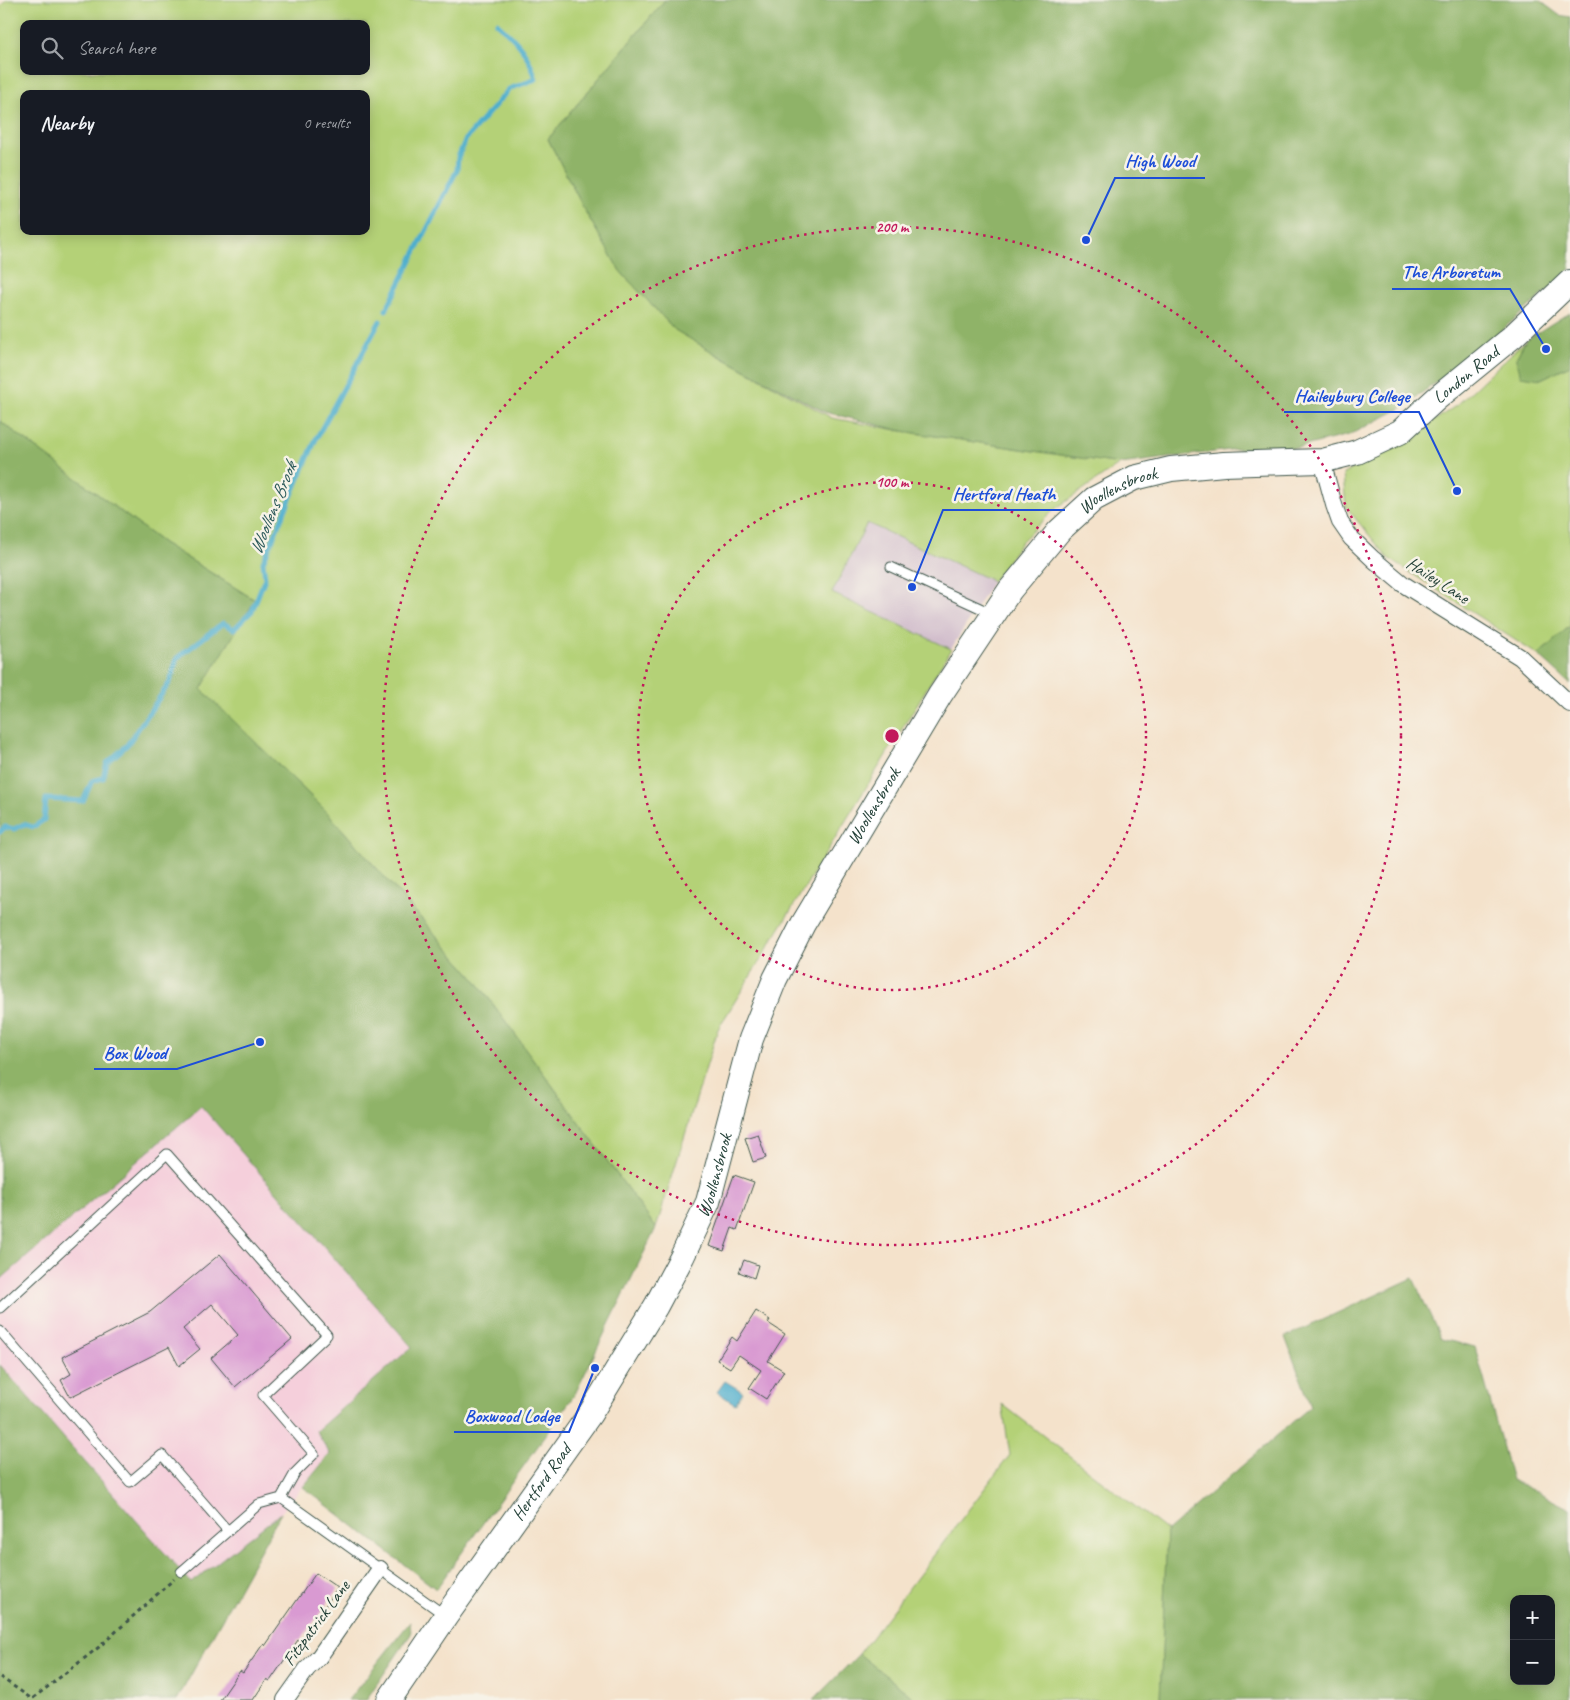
<!DOCTYPE html>
<meta charset="utf-8">
<style>
:root{--surface:#171b24;--page:#20242c;--text:#f1f3f6;--muted:#9ea1a6;--line:#363941}
body{margin:0;font-family:Caveat,sans-serif;background:var(--page);color:var(--text)}
.controls{position:absolute;right:15px;bottom:15px;display:grid;overflow:hidden;border-radius:10px;box-shadow:0 2px 12px #0003}
.controls button{width:45px;height:45px;display:grid;place-items:center;padding:0;border:0;border-bottom:1px solid var(--line);background:var(--surface);color:var(--text);font:25px sans-serif}
.list{margin:0;padding:0;list-style:none}
h2{display:flex;justify-content:space-between;align-items:center;height:65px;margin:0;padding:0 20px;font-size:21px}
h2 small{font-size:16px;font-weight:400;color:var(--muted)}
.icon{flex:none;width:28px;height:28px;fill:none;stroke:currentColor;stroke-width:2;stroke-linecap:round;stroke-linejoin:round}
.map{position:relative;flex:none;width:1570px;height:1700px;overflow:hidden}
.search{position:absolute;background:var(--surface);box-shadow:0 2px 12px #0003;left:20px;top:20px;width:350px;height:55px;display:flex;align-items:center;gap:12px;box-sizing:border-box;padding:0 18px;border-radius:10px;color:var(--muted);font-size:19px}
.panel{position:absolute;background:var(--surface);box-shadow:0 2px 12px #0003;left:20px;top:90px;width:350px;height:145px;border-radius:10px}
.map>svg:first-child{display:block}
.built{fill:#f5cfdb}
.industrial{fill:#d1bdcc}
.green{fill:#b4d177;stroke:#6a8756;fill-rule:evenodd}
.forest{fill:#8fb368;stroke:#57784e;fill-rule:evenodd}
.water{fill:#4eaecd;stroke:#367680}
.lines{fill:none;stroke-linecap:round;stroke-linejoin:round}
.stream{stroke:#4eaecd;stroke-width:5}
.building{fill:#d99ad2}
.lane-casing{stroke:#3f564b;stroke-width:11}
.street-casing{stroke:#3f564b;stroke-width:18}
.secondary-casing{stroke:#3f564b;stroke-width:26}
.path{stroke:#3f564b;stroke-width:3;stroke-dasharray:4 4;stroke-linecap:butt}
.lane{stroke:#fff;stroke-width:9}
.street{stroke:#fff;stroke-width:16}
.secondary{stroke:#fff;stroke-width:24}
.ring{fill:none;stroke:#c2185b;stroke-width:2.5;stroke-dasharray:2.5 5}
.labels{text-anchor:middle;stroke-width:5;stroke-linejoin:round;paint-order:stroke}
.street-label{font-size:18px;fill:#1f3d34;stroke:#f7f3e8}
.water-label{font-size:19px;font-style:italic;fill:#2b595a;stroke:#f7f3e8}
.centre{fill:#c2185b;stroke:#f7f3e8;stroke-width:2.5}
.ring-label{font-size:15px;text-anchor:middle;font-weight:bold;fill:#c2185b;stroke:#f7f3e8;stroke-width:5;stroke-linejoin:round;paint-order:stroke}
.leader{fill:none;stroke:#1d4ed8;stroke-width:2}
.callout-dot{fill:#1d4ed8;stroke:#f7f3e8;stroke-width:2}
.callout-label{font-size:19px;text-anchor:middle;font-weight:bold;fill:#1d4ed8;stroke:#f7f3e8;stroke-width:5;stroke-linejoin:round;paint-order:stroke}
</style>
<div class="map">
<svg width="1570" height="1700" viewBox="0 0 1570 1700">
<rect width="100%" height="100%" fill="#f7f3e8"/>
<filter id="ink" filterUnits="userSpaceOnUse"><feTurbulence type="fractalNoise" baseFrequency=".02" numOctaves="2"/><feDisplacementMap in="SourceGraphic" scale="10" xChannelSelector="R" yChannelSelector="G"/><feConvolveMatrix kernelMatrix="1 2 1 2 8 2 1 2 1" color-interpolation-filters="sRGB"/></filter>
<filter id="wash" filterUnits="userSpaceOnUse"><feTurbulence type="fractalNoise" baseFrequency=".0096" numOctaves="4" result="noise"/><feDisplacementMap in="SourceGraphic" scale="20" xChannelSelector="R" yChannelSelector="G"/><feGaussianBlur stdDeviation="1.12" result="paint"/><feColorMatrix in="noise" values="0 0 0 0 0 0 0 0 0 0 0 0 0 0 0 0 0 1.4 0 .05"/><feComposite in="paint" operator="in"/></filter>
<g filter="url(#wash)">
<rect width="100%" height="100%" fill="#f4e2cb"/>
<!-- built -->
<path class="built" d="M 201,1106 L 412,1347 L 316,1431 L 330,1453 L 281,1513 L 191,1583 L 0,1365 L 0,1280 Z"/>
<!-- industrial -->
<path class="industrial" d="M 867,522 L 993,581 L 951,649 L 832,593 Z"/>
<!-- green -->
<g class="green">
<path d="M 7,0 L 665,0 L 548,139 L 585,211 L 620,271 L 675,330 L 723,358 L 832,418 L 902,431 L 1120,464 L 1055,509 L 1022,541 L 993,581 L 867,523 L 832,593 L 951,649 L 718,1029 L 656,1228 L 474,978 L 325,810 L 200,689 L 255,600 L 163,543 L 0,421 L 0,6 ZM 24,24 L 366,24 L 366,71 L 24,71 ZM 24,94 L 366,94 L 366,231 L 24,231 Z"/>
<path d="M 1526,340 L 1516,358 L 1541,379 L 1570,365 L 1570,626 L 1538,655 L 1388,558 L 1346,507 L 1343,474 L 1399,445 L 1457,405 Z"/>
<path d="M 1002,1404 L 1167,1531 L 1160,1700 L 916,1700 L 859,1654 L 1010,1455 Z"/>
</g>
<!-- forest -->
<g class="forest">
<path d="M 665,0 L 1539,0 L 1559,15 L 1570,17 L 1570,269 L 1552,287 L 1468,359 L 1400,409 L 1349,435 L 1296,448 L 1237,449 L 1120,464 L 902,431 L 825,412 L 723,358 L 675,330 L 620,271 L 585,211 L 548,139 Z"/>
<path d="M 1570,312 L 1570,365 L 1541,379 L 1521,376 L 1516,358 L 1526,340 Z"/>
<path d="M 0,421 L 163,543 L 255,600 L 201,689 L 325,810 L 474,978 L 656,1228 L 575,1394 L 436,1589 L 303,1487 L 330,1454 L 316,1431 L 412,1347 L 201,1106 L 0,1280 Z"/>
<path d="M 1570,626 L 1570,684 L 1538,655 Z"/>
<path d="M 1413,1278 L 1441,1339 L 1475,1347 L 1512,1480 L 1570,1509 L 1570,1700 L 1160,1700 L 1167,1531 L 1311,1406 L 1285,1337 ZM 1514,1599 L 1551,1599 L 1551,1681 L 1514,1681 Z"/>
<path d="M 0,1365 L 191,1583 L 281,1513 L 177,1700 L 0,1700 Z"/>
<path d="M 410,1622 L 411,1634 L 366,1700 L 348,1700 Z"/>
<path d="M 859,1654 L 916,1700 L 813,1700 Z"/>
</g>
<!-- water -->
<path class="water" d="M 725,1381 L 743,1392 L 735,1404 L 717,1392 Z"/>
<g class="lines">
<!-- stream -->
<g class="stream">
<path d="M 386,310 L 457,170 L 458,157 L 466,139 L 509,89 L 536,79 C 528,52 517,41 497,23"/>
<path d="M 0,832 L 5,827 L 14,829 L 24,824 L 33,827 L 44,820 L 46,799 L 83,801 L 92,781 L 103,778 L 107,763 L 127,745 L 170,682 L 177,658 L 223,623 L 234,629 L 252,611 L 265,578 L 263,562 L 316,439 L 380,321"/>
</g>
</g>
<g id="blocks">
<!-- building -->
<g class="building">
<path d="M 758,1134 L 766,1158 L 753,1162 L 745,1138 Z"/>
<path d="M 734,1175 L 754,1182 L 737,1230 L 732,1228 L 724,1251 L 709,1246 Z"/>
<path d="M 220,1254 L 292,1339 L 235,1387 L 211,1358 L 238,1335 L 212,1304 L 183,1329 L 200,1349 L 179,1366 L 169,1347 L 70,1397 L 61,1380 L 71,1374 L 62,1357 L 150,1312 Z"/>
<path d="M 744,1260 L 758,1265 L 754,1278 L 739,1272 Z"/>
<path d="M 756,1311 L 770,1320 L 768,1323 L 785,1334 L 768,1361 L 784,1371 L 766,1399 L 749,1388 L 761,1370 L 739,1355 L 730,1368 L 717,1360 L 732,1337 L 737,1341 Z"/>
<path d="M 316,1573 L 338,1588 L 300,1641 L 298,1640 L 270,1681 L 267,1679 L 253,1700 L 220,1700 L 240,1671 L 243,1673 L 263,1644 L 265,1646 Z"/>
</g>
</g>
</g>
<g filter="url(#ink)">
<use href="#blocks" fill-opacity="0" stroke="#3f564b" stroke-width="1"/>
<g class="lines">
<defs>
<g id="lane">
<path d="M 891,567 L 993,614"/>
<path d="M 0,1308 L 167,1154 L 327,1335 L 263,1395 L 314,1454 L 295,1473 L 281,1498 L 259,1504 L 228,1531 L 162,1455 L 130,1482 L 0,1331"/>
<path d="M 281,1498 L 446,1616"/>
<path d="M 181,1572 L 228,1531"/>
</g>
<g id="street">
<path d="M 1322,461 L 1334,505 L 1340,522 L 1351,538 L 1373,559 L 1403,584 L 1520,657 L 1570,704"/>
<path d="M 285,1700 L 307,1669 L 319,1657 L 380,1569"/>
</g>
<g id="secondary">
<path id="s1" d="M 389,1700 L 446,1616 L 590,1414 L 656,1306 L 682,1257 L 708,1202 L 751,1039 L 775,979 L 803,924 L 940,695 L 1010,590 L 1059,531 L 1094,499 L 1134,478 L 1171,469 L 1224,464 L 1322,461 L 1357,452 L 1400,432 L 1436,399 L 1512,337 L 1570,282"/>
</g>
</defs>
<!-- lane casing -->
<use href="#lane" class="lane-casing"/>
<!-- street casing -->
<use href="#street" class="street-casing"/>
<!-- secondary casing -->
<use href="#secondary" class="secondary-casing"/>
<!-- path -->
<path class="path" d="M 0,1677 L 32,1699 L 99,1647 L 174,1579"/>
<!-- lane -->
<use href="#lane" class="lane"/>
<!-- street -->
<use href="#street" class="street"/>
<!-- secondary -->
<use href="#secondary" class="secondary"/>
</g>
</g>
<!-- distance rings -->
<g class="ring">
<circle cx="892" cy="736" r="254"/>
<circle cx="892" cy="736" r="509"/>
</g>
<g class="labels">
<!-- street labels -->
<g class="street-label">
<text dy="6" stroke="none"><textPath href="#s1" startOffset="1810">London Road</textPath></text>
<text dy="6" stroke="none"><textPath href="#s1" startOffset="1430">Woollensbrook</textPath></text>
<text transform="translate(1438 580) rotate(33)" y="6">Hailey Lane</text>
<text dy="6" stroke="none"><textPath href="#s1" startOffset="1025">Woollensbrook</textPath></text>
<text dy="6" stroke="none"><textPath href="#s1" startOffset="620">Woollensbrook</textPath></text>
<text dy="6" stroke="none"><textPath href="#s1" startOffset="266">Hertford Road</textPath></text>
<text transform="translate(316 1623) rotate(-54)" y="6">Fitzpatrick Lane</text>
</g>
<!-- water labels -->
<g class="water-label">
<text transform="translate(272 508) rotate(-68)" y="7">Woollens Brook</text>
</g>
</g>
<circle cx="892" cy="736" r="8" class="centre"/>
<g class="ring-label">
<text x="892" y="232">200 m</text>
<text x="892" y="487">100 m</text>
</g>
<!-- callouts -->
<path class="leader" d="M1086 240L1115 178H1205M1546 349L1510 289H1392M1457 491L1419 412H1284M912 587L943 510H1065M260 1042L177 1069H94M595 1368L569 1432H454"/>
<g class="callout-dot">
<circle cx="1086" cy="240" r="5"/>
<circle cx="1546" cy="349" r="5"/>
<circle cx="1457" cy="491" r="5"/>
<circle cx="912" cy="587" r="5"/>
<circle cx="260" cy="1042" r="5"/>
<circle cx="595" cy="1368" r="5"/>
</g>
<g class="callout-label">
<text x="1160" y="167">High Wood</text>
<text x="1451" y="278">The Arboretum</text>
<text x="1352" y="402">Haileybury College</text>
<text x="1004" y="500">Hertford Heath</text>
<text x="135" y="1059">Box Wood</text>
<text x="512" y="1422">Boxwood Lodge</text>
</g>
</svg>
<div class="controls">
<button>+</button>
<button>−</button>
</div>
<div class="search"><svg class="icon" aria-label="search" viewBox="0 0 24 24"><circle cx="10" cy="10" r="6"/><path d="M15 15l6 6"/></svg>Search here</div>
<section class="panel">
<h2>Nearby<small>0 results</small></h2>
<ul class="list">
</ul>
</section>
</div>
